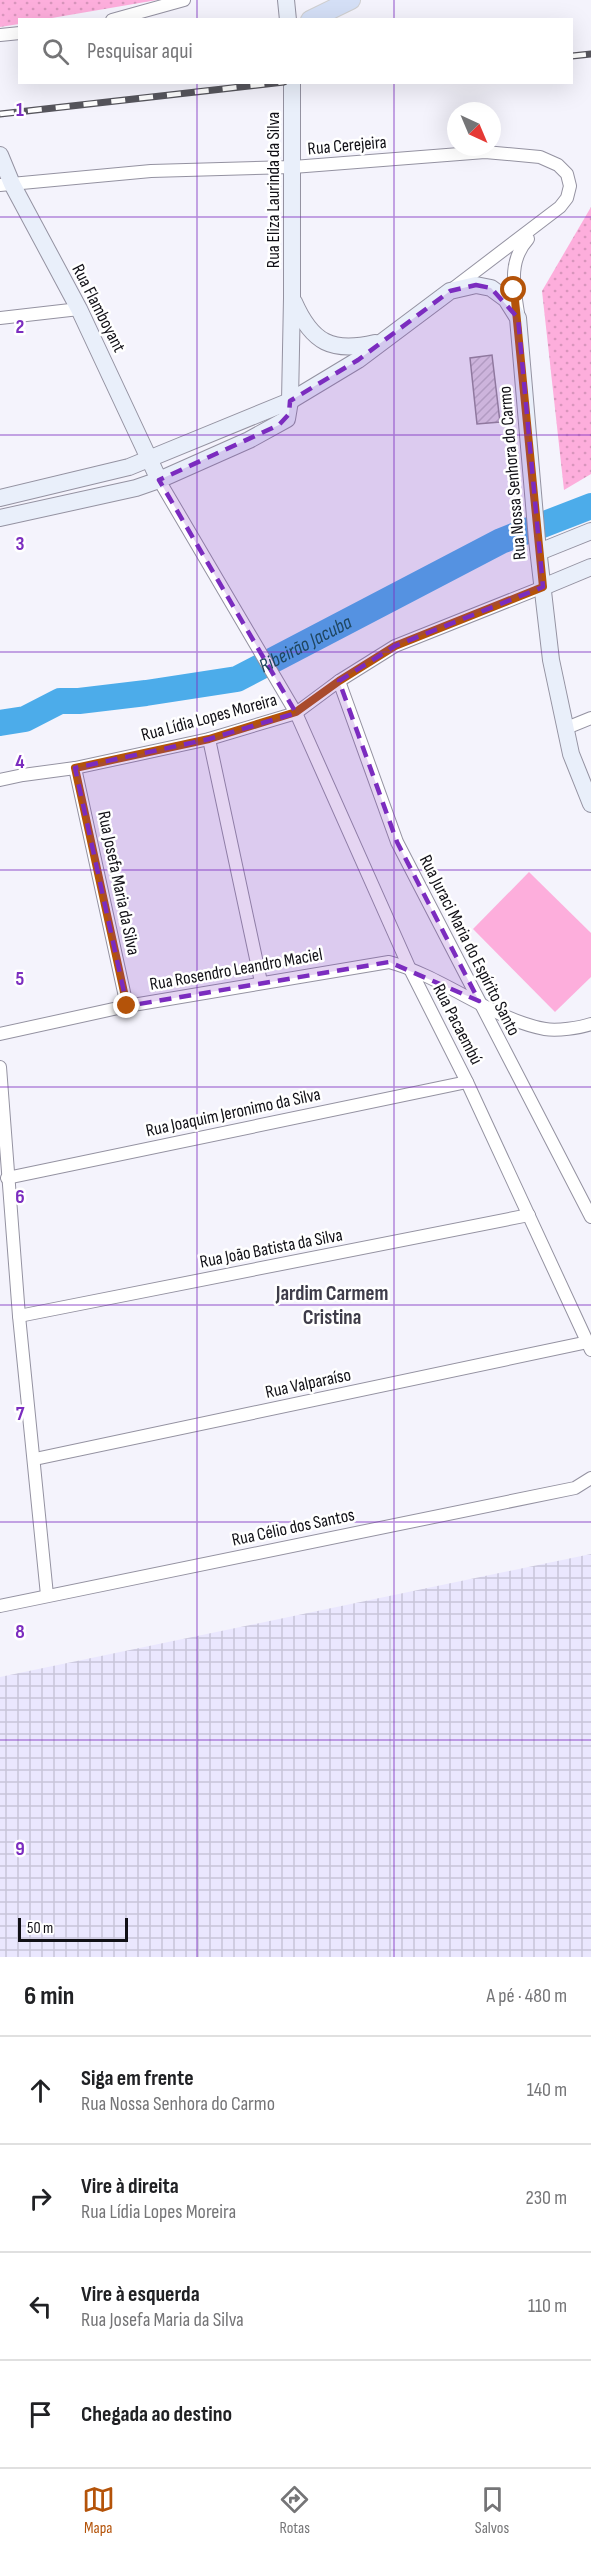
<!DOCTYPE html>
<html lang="pt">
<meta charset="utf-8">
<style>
:root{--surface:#fff;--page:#f6f6f6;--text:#202124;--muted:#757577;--line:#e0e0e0;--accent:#b45309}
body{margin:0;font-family:"Sofia Sans Condensed",sans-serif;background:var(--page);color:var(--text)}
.compass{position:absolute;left:447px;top:102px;width:54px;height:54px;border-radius:50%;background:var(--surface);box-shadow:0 6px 24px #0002;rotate:136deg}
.scale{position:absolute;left:18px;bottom:15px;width:110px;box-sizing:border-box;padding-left:6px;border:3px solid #111016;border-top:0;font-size:16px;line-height:21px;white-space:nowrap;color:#111016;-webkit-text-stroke:4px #fff;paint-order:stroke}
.stop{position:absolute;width:18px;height:18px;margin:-14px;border:4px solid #b45309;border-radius:50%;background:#fff}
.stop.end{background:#b45309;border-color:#fff;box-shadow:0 2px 6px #0008}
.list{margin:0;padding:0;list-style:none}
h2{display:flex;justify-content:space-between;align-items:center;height:78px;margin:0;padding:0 24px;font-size:26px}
h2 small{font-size:20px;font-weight:400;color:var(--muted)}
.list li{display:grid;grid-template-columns:39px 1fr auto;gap:18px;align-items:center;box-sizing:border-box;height:108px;padding:0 24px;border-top:2px solid var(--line)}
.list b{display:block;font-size:22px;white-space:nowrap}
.list p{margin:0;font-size:20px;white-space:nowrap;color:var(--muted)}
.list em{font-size:20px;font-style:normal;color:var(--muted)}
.icon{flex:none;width:33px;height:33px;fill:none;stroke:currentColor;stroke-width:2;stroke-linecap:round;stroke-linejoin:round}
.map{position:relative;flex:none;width:591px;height:1957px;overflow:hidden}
.search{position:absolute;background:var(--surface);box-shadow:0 6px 24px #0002;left:18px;right:18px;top:18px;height:66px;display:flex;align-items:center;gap:15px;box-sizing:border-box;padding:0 21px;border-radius:0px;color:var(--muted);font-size:22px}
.sheet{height:510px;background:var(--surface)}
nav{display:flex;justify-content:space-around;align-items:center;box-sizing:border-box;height:84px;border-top:2px solid var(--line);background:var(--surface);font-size:16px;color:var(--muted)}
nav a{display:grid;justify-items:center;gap:3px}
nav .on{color:var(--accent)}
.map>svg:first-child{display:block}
.industrial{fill:url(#industrial-grid)}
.green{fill:url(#green-dots)}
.pitch{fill:#fdaedc}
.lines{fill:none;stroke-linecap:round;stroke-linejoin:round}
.river{stroke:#4cacea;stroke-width:26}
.building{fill:url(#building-hatch);stroke:#948b97;stroke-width:1.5}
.street-casing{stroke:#9492a1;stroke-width:14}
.secondary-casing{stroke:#9492a1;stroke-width:18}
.primary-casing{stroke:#cfcfd0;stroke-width:20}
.street{stroke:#fff;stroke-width:12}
.secondary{stroke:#e9effa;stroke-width:16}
.primary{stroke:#d4dff6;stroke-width:18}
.rail-casing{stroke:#56555c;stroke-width:7}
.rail{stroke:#fff;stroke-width:4.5;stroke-dasharray:14;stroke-linecap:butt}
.route{stroke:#b45309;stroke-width:8}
.marked{fill:#7b2cbf;fill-opacity:0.2;stroke:#7b2cbf;stroke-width:4.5;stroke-dasharray:12 8;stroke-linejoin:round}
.grid{fill:none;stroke:#7b2cbf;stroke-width:1.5;stroke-opacity:0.55}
.labels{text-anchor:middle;stroke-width:5;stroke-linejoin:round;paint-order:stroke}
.street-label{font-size:18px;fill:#111016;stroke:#fff}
.water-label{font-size:20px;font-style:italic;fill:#1f4660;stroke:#fff}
.quarter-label{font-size:21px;font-weight:bold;fill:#3e3c49;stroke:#fff}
.grid-label{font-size:20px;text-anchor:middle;font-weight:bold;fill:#7b2cbf;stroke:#fff;stroke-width:5;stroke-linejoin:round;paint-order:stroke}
</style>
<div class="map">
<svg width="591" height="1957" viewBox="0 0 591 1957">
<defs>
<pattern id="industrial-grid" width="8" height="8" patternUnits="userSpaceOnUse" patternTransform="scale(1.5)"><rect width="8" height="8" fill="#eae7fe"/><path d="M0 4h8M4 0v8" fill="none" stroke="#c8c5d9"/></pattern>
<pattern id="green-dots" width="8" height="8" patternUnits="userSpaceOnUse" patternTransform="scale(1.5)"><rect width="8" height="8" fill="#fdaedc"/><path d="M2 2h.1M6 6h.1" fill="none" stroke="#d895bc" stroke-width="1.8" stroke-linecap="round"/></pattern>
<pattern id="building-hatch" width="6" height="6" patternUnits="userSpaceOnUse" patternTransform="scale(1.5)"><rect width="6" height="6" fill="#e1d6e4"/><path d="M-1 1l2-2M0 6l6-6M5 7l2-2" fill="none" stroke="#c0b7c3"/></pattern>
</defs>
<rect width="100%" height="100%" fill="#f4f3fc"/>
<!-- industrial -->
<path class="industrial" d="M 591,1554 L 591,1957 L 0,1957 L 0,1677 Z"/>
<!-- green -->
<g class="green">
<path d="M 0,0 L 157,0 L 46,19 L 20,20 L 19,24 L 0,27 Z"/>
<path d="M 591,207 L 591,474 L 564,490 L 542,291 Z"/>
</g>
<!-- pitch -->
<path class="pitch" d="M 529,872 L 591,933 L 591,977 L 555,1012 L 473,929 Z"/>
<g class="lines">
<!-- river -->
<path class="river" id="s1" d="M 0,723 L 25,719 L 60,701 L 79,701 L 146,693 L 237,679 L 501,541 L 591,506"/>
</g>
<!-- building -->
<path class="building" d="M 492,355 L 500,422 L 477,424 L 470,358 Z"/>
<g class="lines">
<defs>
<g id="street">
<path d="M 112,20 L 184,0"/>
<path d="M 0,35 L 20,33"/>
<path d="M 0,185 L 151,171 L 293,167 L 485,152 L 540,157 L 558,165 L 567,174 L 570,186 L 567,198 L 560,207 L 455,287"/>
<path d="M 518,313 C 514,287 508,261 528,239"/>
<path d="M 0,318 L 79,309"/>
<path d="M 159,480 L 296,713 L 409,967 L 467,1082 L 591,1350"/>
<path d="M 339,681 L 397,842 L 591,1217"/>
<path d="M 564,729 L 591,718"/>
<path d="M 209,739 L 261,982"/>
<path d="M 75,768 L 127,1006"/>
<path d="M 0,780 L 23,775 L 75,768 L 209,739 L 296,713 L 339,681 L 395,646 L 543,587"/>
<path d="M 0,1034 L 127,1006 L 389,962 C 442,976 494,1020 545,1029 C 557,1031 580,1028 591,1024"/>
<path d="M 0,1067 L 19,1316 L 47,1595"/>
<path d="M 7,1178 L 467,1082"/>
<path d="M 19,1316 L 529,1215"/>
<path d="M 35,1459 L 588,1342"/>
<path d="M 0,1606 L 575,1488 L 591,1478"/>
</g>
<g id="secondary">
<path d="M 286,0 L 288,20"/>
<path d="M 0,155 L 12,184 L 79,309 L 159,480"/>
<path d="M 294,302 C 312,343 332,353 375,343"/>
<path d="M 0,498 L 129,467 L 290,401 L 358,360 L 450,291 L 476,285 L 491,288 L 506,299 L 518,318 L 537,540 L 551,660 L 571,754 L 591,804"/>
<path d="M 0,518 L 136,488 L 159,480 L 249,440 L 287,419 L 290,401 L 292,298 L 292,82"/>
<path d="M 539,552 L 591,531"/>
<path d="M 543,587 L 591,567"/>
</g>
<path id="primary" d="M 310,20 L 351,0"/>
</defs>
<!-- street casing -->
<use href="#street" class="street-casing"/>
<!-- secondary casing -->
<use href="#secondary" class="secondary-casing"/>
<!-- primary casing -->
<use href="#primary" class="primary-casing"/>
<!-- street -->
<use href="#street" class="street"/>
<!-- secondary -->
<use href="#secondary" class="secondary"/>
<!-- primary -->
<use href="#primary" class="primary"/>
<defs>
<g id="rail">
<path d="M 572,56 L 591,54"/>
<path d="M 0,114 L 284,82"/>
</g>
</defs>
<!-- rail casing -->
<use href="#rail" class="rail-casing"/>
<!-- rail -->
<use href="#rail" class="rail"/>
</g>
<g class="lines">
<!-- route -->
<path class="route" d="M 127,1006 L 75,768 L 209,739 L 296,712 L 339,681 L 395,646 L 543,587 L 514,290"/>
</g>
<!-- marked area -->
<path class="marked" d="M 476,285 L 491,288 L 518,318 L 543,587 L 395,646 L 339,681 L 397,842 L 479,1001 L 389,962 L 127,1006 L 75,768 L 209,739 L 296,713 L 159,480 L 279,425 L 289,414 L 290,401 L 358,360 L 450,291 Z"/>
<!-- grid -->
<path class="grid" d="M 197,0 L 197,20M 394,0 L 394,20M 197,82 L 197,1957M 394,82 L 394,1957M 0,217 L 591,217M 0,435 L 591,435M 0,652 L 591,652M 0,870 L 591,870M 0,1087 L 591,1087M 0,1305 L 591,1305M 0,1522 L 591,1522M 0,1740 L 591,1740"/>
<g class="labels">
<!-- street labels -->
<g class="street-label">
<text transform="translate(347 145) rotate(-5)" y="6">Rua Cerejeira</text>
<text transform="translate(273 190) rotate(-90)" y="6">Rua Eliza Laurinda da Silva</text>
<text transform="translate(99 308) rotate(63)" y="6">Rua Flamboyant</text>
<text transform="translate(512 473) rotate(-95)" y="6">Rua Nossa Senhora do Carmo</text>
<text transform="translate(209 717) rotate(-15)" y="6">Rua Lídia Lopes Moreira</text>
<text transform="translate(119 883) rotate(78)" y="6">Rua Josefa Maria da Silva</text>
<text transform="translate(470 945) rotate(63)" y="6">Rua Juraci Maria do Espírito Santo</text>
<text transform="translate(236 969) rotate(-10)" y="6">Rua Rosendro Leandro Maciel</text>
<text transform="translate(458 1024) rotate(63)" y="6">Rua Pacaembú</text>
<text transform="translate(233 1112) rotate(-12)" y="6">Rua Joaquim Jeronimo da Silva</text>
<text transform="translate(271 1248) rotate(-11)" y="6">Rua João Batista da Silva</text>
<text transform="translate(308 1383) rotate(-12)" y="6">Rua Valparaíso</text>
<text transform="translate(293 1527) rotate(-12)" y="6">Rua Célio dos Santos</text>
</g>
<!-- water labels -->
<g class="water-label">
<text dy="7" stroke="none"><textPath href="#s1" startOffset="320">Ribeirão Jacuba</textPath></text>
</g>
<!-- quarter labels -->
<g class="quarter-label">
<text x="332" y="1300">Jardim Carmem<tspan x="332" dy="24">Cristina</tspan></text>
</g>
</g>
<g class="grid-label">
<text x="20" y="116">1</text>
<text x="20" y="333">2</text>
<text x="20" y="550">3</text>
<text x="20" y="768">4</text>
<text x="20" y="985">5</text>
<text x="20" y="1203">6</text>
<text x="20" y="1420">7</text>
<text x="20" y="1638">8</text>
<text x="20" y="1855">9</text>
</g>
</svg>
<svg class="compass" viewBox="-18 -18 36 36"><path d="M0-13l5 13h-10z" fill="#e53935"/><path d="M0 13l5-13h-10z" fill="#757577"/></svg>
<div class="scale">50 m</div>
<div class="stop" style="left:514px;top:290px"></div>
<div class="stop end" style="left:127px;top:1006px"></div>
<div class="search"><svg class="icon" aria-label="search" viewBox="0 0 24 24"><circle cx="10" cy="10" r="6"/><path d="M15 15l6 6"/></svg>Pesquisar aqui</div>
</div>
<section class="sheet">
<h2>6 min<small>A pé · 480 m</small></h2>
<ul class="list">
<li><svg class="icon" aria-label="ahead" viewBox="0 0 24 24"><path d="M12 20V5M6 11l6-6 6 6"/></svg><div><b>Siga em frente</b><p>Rua Nossa Senhora do Carmo</p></div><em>140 m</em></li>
<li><svg class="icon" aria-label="right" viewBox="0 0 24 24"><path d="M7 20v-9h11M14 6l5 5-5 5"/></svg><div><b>Vire à direita</b><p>Rua Lídia Lopes Moreira</p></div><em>230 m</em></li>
<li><svg class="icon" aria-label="left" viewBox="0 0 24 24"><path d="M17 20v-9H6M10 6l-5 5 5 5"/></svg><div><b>Vire à esquerda</b><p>Rua Josefa Maria da Silva</p></div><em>110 m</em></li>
<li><svg class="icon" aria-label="arrive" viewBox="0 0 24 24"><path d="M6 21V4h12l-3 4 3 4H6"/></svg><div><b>Chegada ao destino</b></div></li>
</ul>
</section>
<nav>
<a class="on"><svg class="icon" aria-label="map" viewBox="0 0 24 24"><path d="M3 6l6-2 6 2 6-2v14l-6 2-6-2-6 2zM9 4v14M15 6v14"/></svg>Mapa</a>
<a><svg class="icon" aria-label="directions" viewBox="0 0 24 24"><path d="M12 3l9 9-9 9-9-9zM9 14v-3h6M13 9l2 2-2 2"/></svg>Rotas</a>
<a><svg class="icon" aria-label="saved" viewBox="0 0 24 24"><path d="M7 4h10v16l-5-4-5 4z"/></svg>Salvos</a>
</nav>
